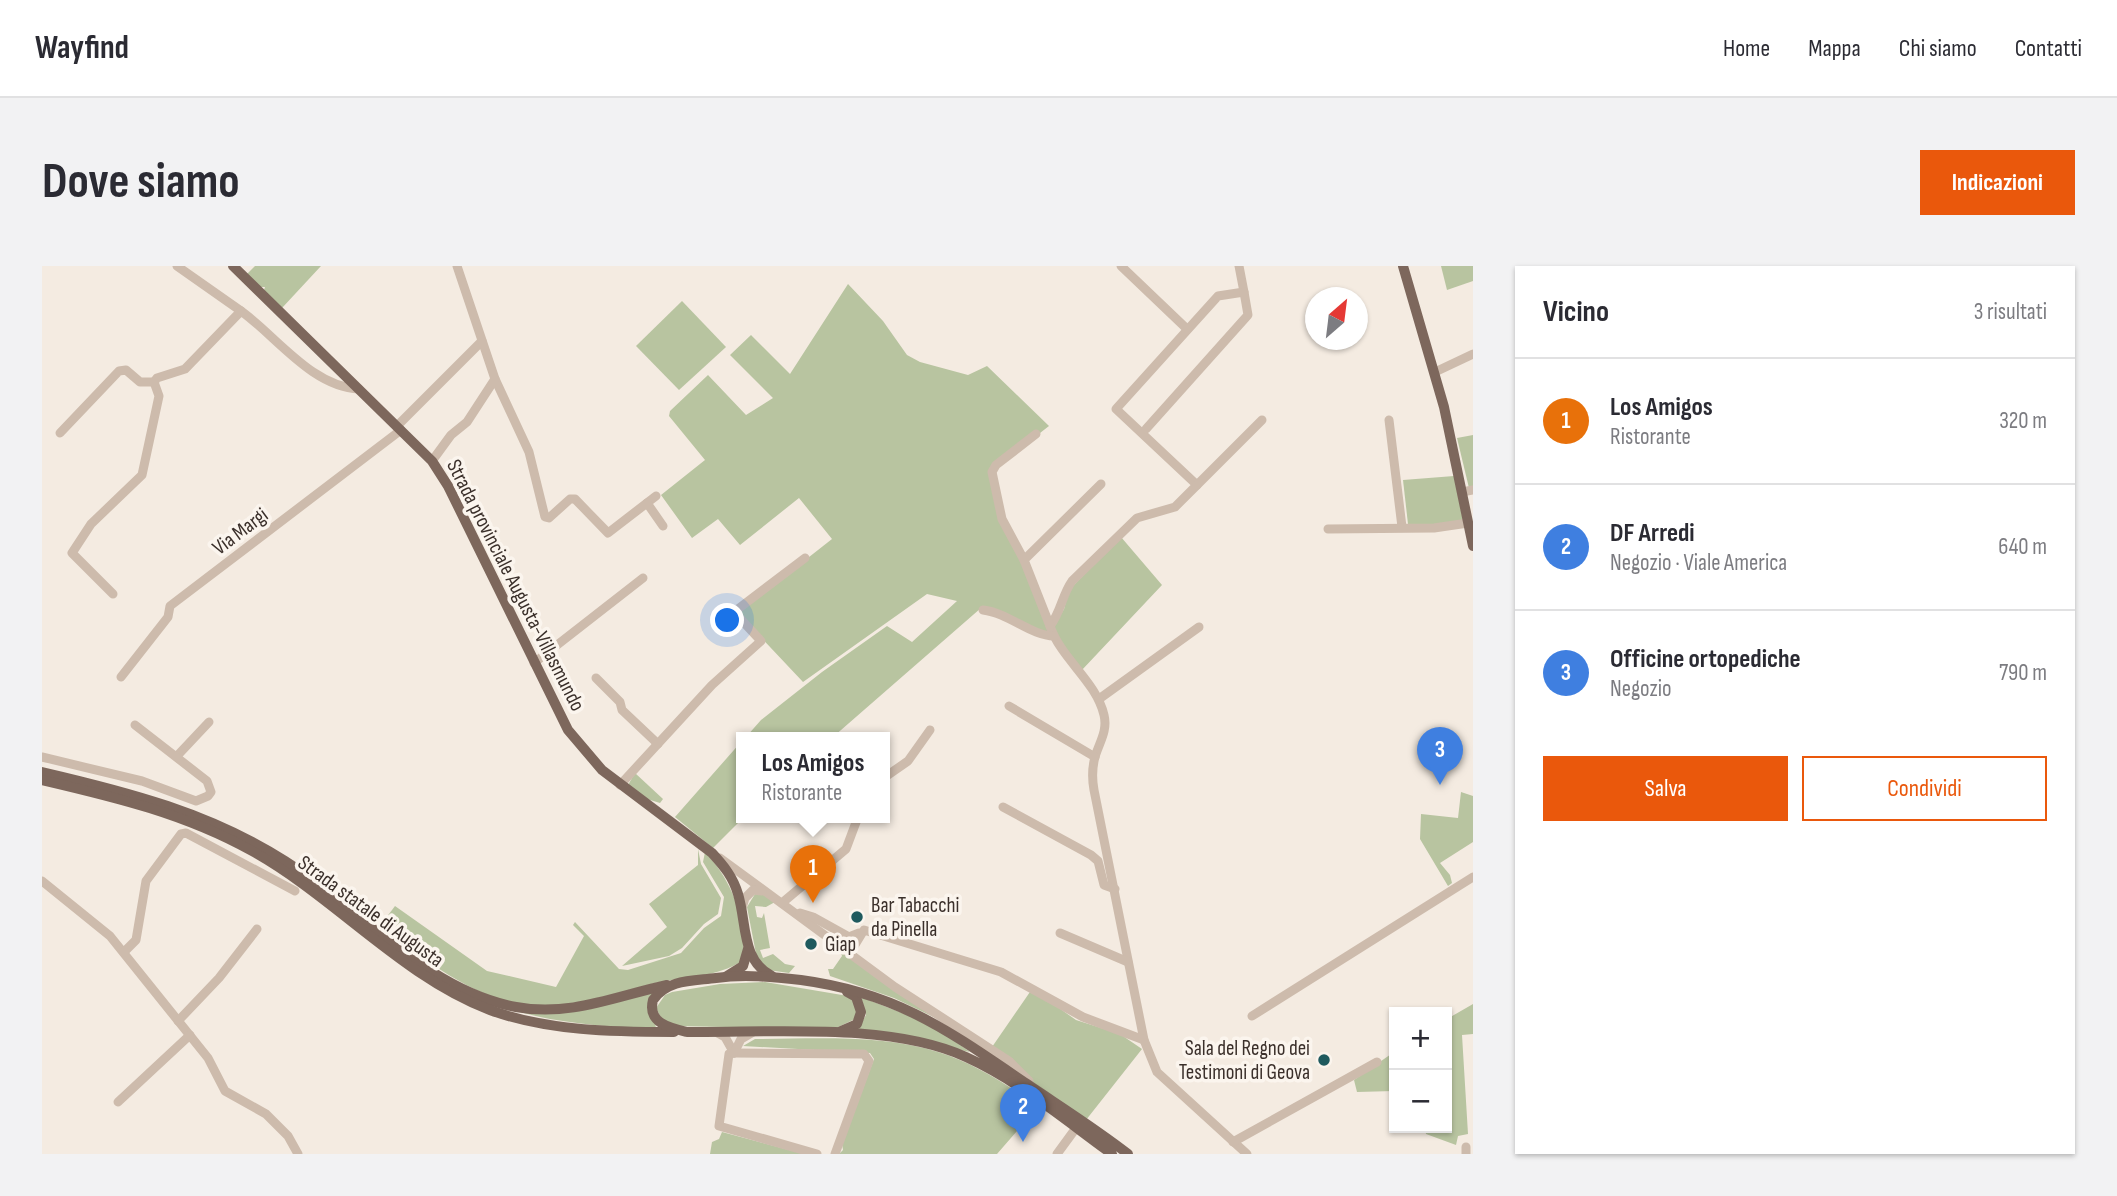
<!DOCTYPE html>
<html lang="it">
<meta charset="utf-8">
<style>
:root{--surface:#fff;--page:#f2f2f3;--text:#2b2b33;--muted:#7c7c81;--line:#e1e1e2;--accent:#ea580c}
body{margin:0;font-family:"Sofia Sans Condensed",sans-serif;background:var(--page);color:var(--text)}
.controls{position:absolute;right:21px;bottom:21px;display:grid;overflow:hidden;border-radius:0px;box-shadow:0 2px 5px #0004}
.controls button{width:63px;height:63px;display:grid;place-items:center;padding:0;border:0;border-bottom:2px solid var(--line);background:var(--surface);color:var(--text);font:35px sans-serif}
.compass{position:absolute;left:1263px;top:21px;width:63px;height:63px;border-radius:50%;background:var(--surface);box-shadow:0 2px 5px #0004;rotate:28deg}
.you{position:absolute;left:686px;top:355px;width:24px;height:24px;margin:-18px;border:5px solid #fff;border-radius:50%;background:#1a73e8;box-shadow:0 0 0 10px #1a73e833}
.badge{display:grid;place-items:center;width:46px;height:46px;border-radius:50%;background:var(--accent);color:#fff;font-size:23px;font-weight:700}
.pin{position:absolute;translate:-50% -58px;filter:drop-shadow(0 2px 4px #0008)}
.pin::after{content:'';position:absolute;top:37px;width:24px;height:21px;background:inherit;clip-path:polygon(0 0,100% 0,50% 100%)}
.popup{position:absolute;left:694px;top:466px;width:154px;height:91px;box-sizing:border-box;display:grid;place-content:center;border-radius:0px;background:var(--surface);filter:drop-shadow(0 2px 5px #0005);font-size:23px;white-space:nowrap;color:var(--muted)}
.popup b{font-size:26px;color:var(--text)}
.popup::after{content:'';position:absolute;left:50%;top:100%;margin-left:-14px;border:14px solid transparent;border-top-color:var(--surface)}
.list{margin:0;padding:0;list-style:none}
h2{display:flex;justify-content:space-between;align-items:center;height:91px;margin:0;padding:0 28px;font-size:30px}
h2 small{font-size:23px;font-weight:400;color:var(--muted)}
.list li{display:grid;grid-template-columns:46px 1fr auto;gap:21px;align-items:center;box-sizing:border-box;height:126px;padding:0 28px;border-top:2px solid var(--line)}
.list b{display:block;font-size:26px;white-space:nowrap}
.list p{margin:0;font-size:23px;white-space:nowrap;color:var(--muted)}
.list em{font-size:23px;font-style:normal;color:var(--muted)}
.actions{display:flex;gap:14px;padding:21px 28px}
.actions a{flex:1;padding:16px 0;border:2px solid var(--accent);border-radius:0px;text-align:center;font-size:24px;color:var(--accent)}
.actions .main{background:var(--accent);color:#fff}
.map{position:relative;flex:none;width:1431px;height:888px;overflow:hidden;border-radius:0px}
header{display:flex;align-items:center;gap:42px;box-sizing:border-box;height:98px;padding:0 35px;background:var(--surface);border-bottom:2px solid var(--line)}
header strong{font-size:33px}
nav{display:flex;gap:38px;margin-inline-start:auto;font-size:24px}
.intro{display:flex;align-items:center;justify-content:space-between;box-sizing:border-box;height:168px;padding:0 42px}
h1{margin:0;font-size:49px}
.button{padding:18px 32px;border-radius:0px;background:var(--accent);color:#fff;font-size:24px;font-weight:700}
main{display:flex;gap:42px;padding:0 42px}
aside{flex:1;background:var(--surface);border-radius:0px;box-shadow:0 2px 5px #0004}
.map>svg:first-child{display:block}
.green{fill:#b8c4a0}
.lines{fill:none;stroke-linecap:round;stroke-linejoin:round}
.minor{stroke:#cdbbac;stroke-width:9}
.major{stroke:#7d675c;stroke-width:10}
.poi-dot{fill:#1f5a5e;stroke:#fbf5ee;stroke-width:2.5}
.labels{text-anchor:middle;stroke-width:7;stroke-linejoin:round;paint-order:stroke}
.street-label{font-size:21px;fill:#3b302b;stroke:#fbf5ee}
.poi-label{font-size:21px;fill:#3b302b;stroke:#fbf5ee;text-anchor:start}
</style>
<header>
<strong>Wayfind</strong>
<nav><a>Home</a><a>Mappa</a><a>Chi siamo</a><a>Contatti</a></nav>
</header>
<div class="intro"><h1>Dove siamo</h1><a class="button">Indicazioni</a></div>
<main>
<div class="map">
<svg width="1431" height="888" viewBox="0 0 1431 888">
<rect width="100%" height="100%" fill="#f4ebe1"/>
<!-- green -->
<g class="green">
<path d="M 213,0 L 279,0 L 240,42 L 222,24 L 223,21 L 218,21 L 205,8 Z"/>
<path d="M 1399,0 L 1431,0 L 1431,15 L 1405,24 Z"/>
<path d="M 806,18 L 841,55 L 865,89 L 878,96 L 926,109 L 945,100 L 1007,160 L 998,167 L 994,164 L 947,205 L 957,253 L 981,298 L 1008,368 L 939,342 L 791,471 L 704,471 L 719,454 L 780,406 L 845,360 L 870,376 L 915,335 L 885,328 L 761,416 L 696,347 L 790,273 L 757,232 L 698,279 L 676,253 L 650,272 L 619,229 L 663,194 L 627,150 L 628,145 L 666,109 L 704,149 L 731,132 L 688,89 L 709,69 L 748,108 Z"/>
<path d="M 640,35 L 684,81 L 637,124 L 594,80 Z"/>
<path d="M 1431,169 L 1431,221 L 1427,222 L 1415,172 Z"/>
<path d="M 1412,210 L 1421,254 L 1396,260 L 1366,258 L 1361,214 Z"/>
<path d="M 1079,271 L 1120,319 L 1039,405 L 1013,368 L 1013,359 L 1022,343 L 1027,324 Z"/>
<path d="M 699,476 L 699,551 L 702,551 L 671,582 L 633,551 Z"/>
<path d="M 593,507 L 621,533 L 618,537 L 605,533 L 586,519 Z"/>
<path d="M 1419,526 L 1431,530 L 1431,576 L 1398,597 L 1408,609 L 1410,617 L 1406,620 L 1378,573 L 1379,548 L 1416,552 Z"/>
<path d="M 656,583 L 659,598 L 679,632 L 676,648 L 662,658 L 640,682 L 627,690 L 580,700 L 625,661 L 607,638 L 656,599 Z"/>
<path d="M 663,586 C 689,613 707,656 700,695 C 676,711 641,711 613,717 C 578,726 545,737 509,740 C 444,744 386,696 338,660 L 353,640 L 445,705 L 514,721 L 542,670 L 531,659 L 533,656 L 577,703 L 586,704 L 639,687 L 662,662 L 679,650 L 682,631 L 661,596 Z"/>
<path d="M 713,628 L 723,629 L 733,636 L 724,641 L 713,640 L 715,651 L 720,652 L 722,647 L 728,682 L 718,684 L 721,692 L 731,688 L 743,698 L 753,700 L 747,707 L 726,704 L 716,698 L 705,641 Z"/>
<path d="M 798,685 L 898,754 L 852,732 L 788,710 L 786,703 L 791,703 L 800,690 Z"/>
<path d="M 723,716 L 806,730 L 814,737 L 815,752 L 792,763 L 632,760 L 621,756 L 614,742 L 623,729 L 630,726 L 678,718 Z"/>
<path d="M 990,723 L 1034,754 L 1078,768 L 1100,783 L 1044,854 L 992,817 L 950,781 Z"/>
<path d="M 610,726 L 614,764 C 546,759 489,756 426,728 L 529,746 Z"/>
<path d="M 819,731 L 891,759 L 928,786 L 816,763 L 824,749 Z"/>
<path d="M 1431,738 L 1431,768 L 1420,769 L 1426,868 L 1416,870 L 1414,879 L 1384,868 L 1383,862 L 1405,862 L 1405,753 Z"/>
<path d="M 713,773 C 772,773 839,768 896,786 C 929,796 959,815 987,834 L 980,834 L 975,865 L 955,888 L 797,888 L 801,884 L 800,878 L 832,793 L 828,787 L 701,780 Z"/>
<path d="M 1352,786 L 1352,825 L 1315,826 L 1312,814 Z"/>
<path d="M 680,866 L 762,888 L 668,888 L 670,876 L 677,873 Z"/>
</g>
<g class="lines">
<!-- minor -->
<g class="minor">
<path d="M 135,0 L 199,45"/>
<path d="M 1079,0 L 1145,63"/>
<path d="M 1197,0 L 1202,26 L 1176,30 L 1074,143 L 1155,219 L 1133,241 L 1095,252 L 1030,315 C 1020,329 1019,346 1008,360 C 1019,393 1054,415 1062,449 C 1066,465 1057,477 1053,491 C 1050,502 1050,513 1052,524 L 1102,774 L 1115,806 L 1205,888"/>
<path d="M 1393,106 L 1431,88"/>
<path d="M 453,113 L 487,186 L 503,251 L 507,252 L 528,233 L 533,233 L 566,267 L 614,230"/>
<path d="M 1347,154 L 1360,261"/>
<path d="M 355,160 L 440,75"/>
<path d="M 1104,163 L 1206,49 L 1202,26"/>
<path d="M 18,167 L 77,105 L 84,104 L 98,116 L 112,116"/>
<path d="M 390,195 L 409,169 L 425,156 L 453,113 L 415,0"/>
<path d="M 1155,219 L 1220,154"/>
<path d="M 1420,226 L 1431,224"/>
<path d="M 605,237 L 621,260"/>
<path d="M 1286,263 L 1392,262 L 1426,257"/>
<path d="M 982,294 L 960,253 L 950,206 L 954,199 L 994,168"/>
<path d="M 71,328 L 30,287 L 49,258 L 100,209 L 117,130 L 112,116 L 115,112 L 143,103 L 199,45 C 234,70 270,121 317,123"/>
<path d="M 941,344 C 967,347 989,370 1012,370"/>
<path d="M 683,353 L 692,346"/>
<path d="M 1008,360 L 982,294 L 1059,218"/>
<path d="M 492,397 L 601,312"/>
<path d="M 79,411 L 126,351 L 128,340 L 359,164"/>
<path d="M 554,412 L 578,436 L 580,444 L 616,478"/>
<path d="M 1057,433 L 1157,361"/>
<path d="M 967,440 L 1053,491"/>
<path d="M 135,490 L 167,456"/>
<path d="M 0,491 L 100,515 L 154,535 L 166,530 L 169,526 L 165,515 L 93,459"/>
<path d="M 843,511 L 866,495 L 888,464"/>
<path d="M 578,519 L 670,419 L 719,375 L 692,346 L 763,292"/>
<path d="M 961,541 L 1049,589 L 1056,595 L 1062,619 L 1073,623"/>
<path d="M 678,592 L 853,721 L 967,795 L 987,815"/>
<path d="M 0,615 L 68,670 L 166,792 L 183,825 L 224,848 L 246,870 L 256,888"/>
<path d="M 740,637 L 804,583 L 816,551"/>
<path d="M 700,642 L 703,632 L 711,624 L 720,625"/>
<path d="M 758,647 L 771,651 L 807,671 L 817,667"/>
<path d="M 1018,667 L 1086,696"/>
<path d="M 82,686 L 94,674 L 104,615 L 139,568 L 144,567 L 253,625"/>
<path d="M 808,687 L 822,664 L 959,706 L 1041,751 L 1102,774"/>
<path d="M 1210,750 L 1431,611"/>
<path d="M 136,755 L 177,712 L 215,663"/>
<path d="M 674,766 L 683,771 L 692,787"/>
<path d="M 711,766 L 699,773 L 692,787 L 687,788 L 677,860 L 775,888"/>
<path d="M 692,787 L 822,788 L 827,795 L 793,888"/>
<path d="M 76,836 L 148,769"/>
<path d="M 1191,876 L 1335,796"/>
<path d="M 1424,881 L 1424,888"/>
<path d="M 1015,888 L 1034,862"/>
</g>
<!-- major -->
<g class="major">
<path d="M 191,0 L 390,195 L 406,220 L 526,464 L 560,504 L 670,587 C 682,600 691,611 696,628 C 705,657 699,695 730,710"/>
<path d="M 1361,0 L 1402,141 L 1431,280"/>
<path d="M 0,506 C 86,526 168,547 243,595 C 318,643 384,724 474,741 C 528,751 574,730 625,719"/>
<path d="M 0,514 C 73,531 144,548 210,585 C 293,631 359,710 448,744 C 505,765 572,766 632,766"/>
<path d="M 685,710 L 701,700 L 706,683"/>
<path d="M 799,765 L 815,758 L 819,746 L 814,731 L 805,726"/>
<path d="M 1070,888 C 1023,854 977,815 924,791 C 848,756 728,767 645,766 C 628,762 605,757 611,734 C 626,713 651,715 674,712 C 702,708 731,711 759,714 C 856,727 907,765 985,818 C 1019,841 1054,863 1086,888"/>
</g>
</g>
<!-- markers -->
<g class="poi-dot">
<circle cx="815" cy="651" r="7"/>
<circle cx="769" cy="678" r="7"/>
<circle cx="1282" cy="794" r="7"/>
</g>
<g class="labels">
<!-- street labels -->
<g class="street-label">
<text transform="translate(198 265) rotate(-37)" y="7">Via Margi</text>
<text transform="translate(474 319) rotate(63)" y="7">Strada provinciale Augusta-Villasmundo</text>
<text transform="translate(329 645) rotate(36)" y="7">Strada statale di Augusta</text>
</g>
<!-- poi labels -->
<g class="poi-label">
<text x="829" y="646">Bar Tabacchi<tspan x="829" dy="24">da Pinella</tspan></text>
<text x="783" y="685">Giap</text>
<text x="1268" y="789" text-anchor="end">Sala del Regno dei<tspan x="1268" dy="24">Testimoni di Geova</tspan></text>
</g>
</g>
</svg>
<div class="controls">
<button>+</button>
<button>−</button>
</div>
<svg class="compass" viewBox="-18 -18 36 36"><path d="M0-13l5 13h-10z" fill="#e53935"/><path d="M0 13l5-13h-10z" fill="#7c7c81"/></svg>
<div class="you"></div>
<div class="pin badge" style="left:771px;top:637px;background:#e8710a">1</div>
<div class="popup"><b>Los Amigos</b>Ristorante</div>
<div class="pin badge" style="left:981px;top:876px;background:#3f7fe0">2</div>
<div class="pin badge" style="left:1398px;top:519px;background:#3f7fe0">3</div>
</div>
<aside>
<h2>Vicino<small>3 risultati</small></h2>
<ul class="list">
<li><span class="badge" style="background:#e8710a">1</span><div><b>Los Amigos</b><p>Ristorante</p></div><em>320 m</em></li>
<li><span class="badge" style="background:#3f7fe0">2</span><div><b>DF Arredi</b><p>Negozio · Viale America</p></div><em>640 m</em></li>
<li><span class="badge" style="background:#3f7fe0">3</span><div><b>Officine ortopediche</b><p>Negozio</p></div><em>790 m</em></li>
</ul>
<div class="actions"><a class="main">Salva</a><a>Condividi</a></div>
</aside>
</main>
